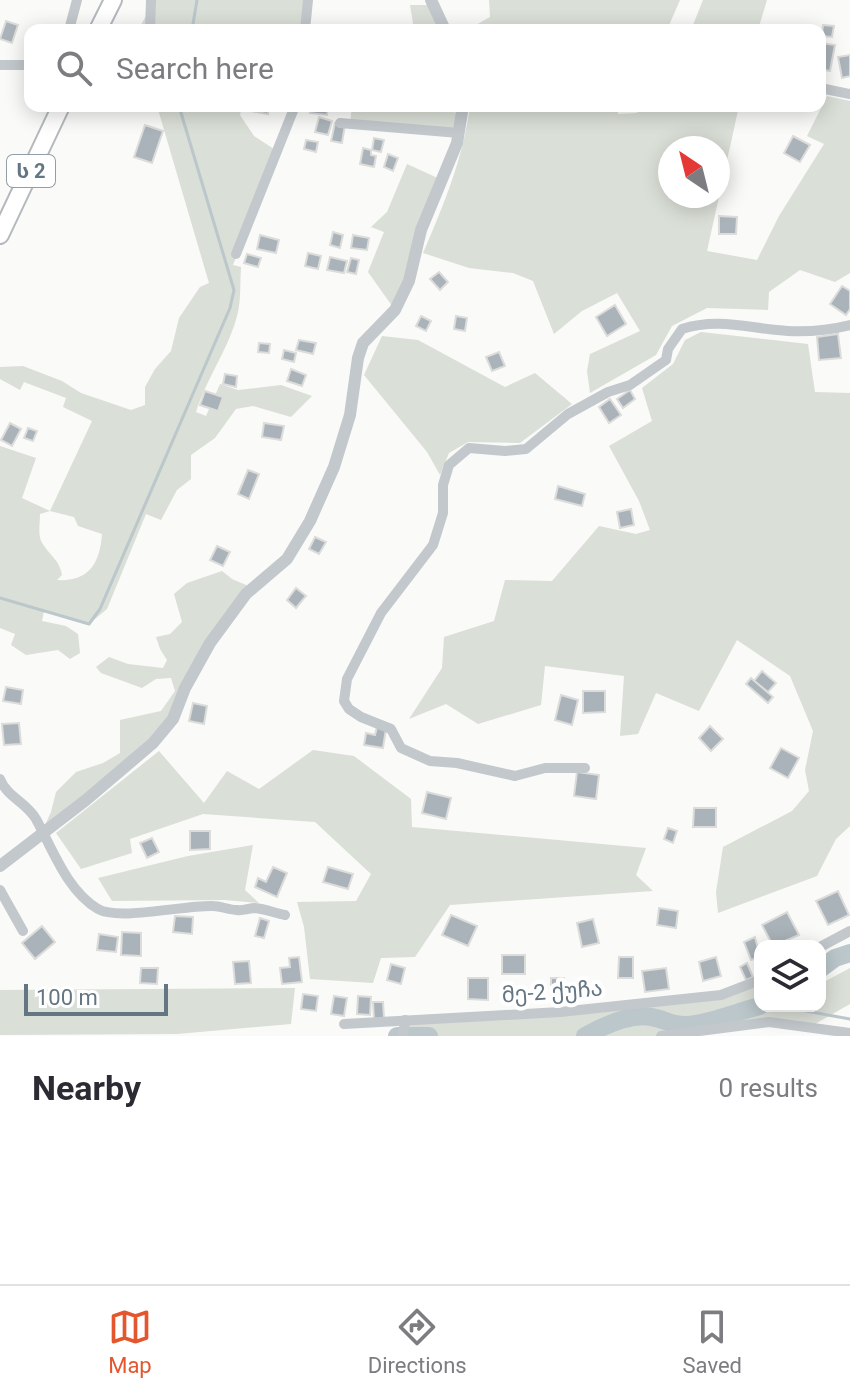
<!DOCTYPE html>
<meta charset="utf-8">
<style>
:root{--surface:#fff;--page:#f2f2f3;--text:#2b2b33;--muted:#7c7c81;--line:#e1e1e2;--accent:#e4572e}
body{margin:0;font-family:Roboto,"Noto Sans Georgian",sans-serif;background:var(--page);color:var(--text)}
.controls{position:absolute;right:24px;bottom:24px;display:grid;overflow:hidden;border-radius:16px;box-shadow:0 4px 20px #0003}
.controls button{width:72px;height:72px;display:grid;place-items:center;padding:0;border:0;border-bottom:2px solid var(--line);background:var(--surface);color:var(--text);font:40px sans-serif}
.compass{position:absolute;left:658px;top:136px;width:72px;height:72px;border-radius:50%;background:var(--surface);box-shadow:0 4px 20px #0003;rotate:325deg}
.scale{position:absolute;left:24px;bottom:20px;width:144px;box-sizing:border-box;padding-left:8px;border:4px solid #657683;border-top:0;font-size:22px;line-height:28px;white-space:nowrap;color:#657683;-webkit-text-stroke:6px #fff;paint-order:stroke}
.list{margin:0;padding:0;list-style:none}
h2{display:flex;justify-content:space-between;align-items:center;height:104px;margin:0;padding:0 32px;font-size:34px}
h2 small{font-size:26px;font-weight:400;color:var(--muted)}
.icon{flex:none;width:44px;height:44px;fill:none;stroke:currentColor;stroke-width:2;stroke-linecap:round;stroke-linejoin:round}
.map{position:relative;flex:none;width:850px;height:1036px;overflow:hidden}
.search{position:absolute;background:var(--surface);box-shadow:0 4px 20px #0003;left:24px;right:24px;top:24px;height:88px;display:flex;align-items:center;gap:20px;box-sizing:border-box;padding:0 28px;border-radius:16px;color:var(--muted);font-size:30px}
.sheet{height:248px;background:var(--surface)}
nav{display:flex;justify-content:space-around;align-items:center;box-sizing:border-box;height:112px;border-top:2px solid var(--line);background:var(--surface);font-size:22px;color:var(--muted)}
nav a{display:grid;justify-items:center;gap:4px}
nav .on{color:var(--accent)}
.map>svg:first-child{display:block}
.green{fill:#dadfd7;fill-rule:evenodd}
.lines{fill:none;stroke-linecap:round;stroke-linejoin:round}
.stream{stroke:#bbc7cb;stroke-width:3}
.river{stroke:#bbc7cb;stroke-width:18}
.building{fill:#aab3b9;stroke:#dcdcda;stroke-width:2}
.trunk-casing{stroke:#b4b9bd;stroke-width:20}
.minor{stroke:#c3c8cc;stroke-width:10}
.tertiary{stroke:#c3c8cc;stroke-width:12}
.trunk{stroke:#fff;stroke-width:16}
.labels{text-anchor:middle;stroke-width:8;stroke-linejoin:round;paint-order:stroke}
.shield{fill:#fff;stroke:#939fa8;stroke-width:2}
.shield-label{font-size:20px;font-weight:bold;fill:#657683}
.street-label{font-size:22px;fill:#657683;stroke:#fff}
</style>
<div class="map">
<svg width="850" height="1036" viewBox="0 0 850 1036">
<rect width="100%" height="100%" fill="#fafaf8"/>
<!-- green -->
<g class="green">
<path d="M 155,0 L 308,0 L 305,30 L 138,30 Z"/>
<path d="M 489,0 L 680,0 L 667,30 L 467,30 L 490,17 Z"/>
<path d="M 703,0 L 767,0 L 758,30 L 691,30 Z"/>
<path d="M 410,5 L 432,5 L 445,30 L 411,30 L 413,23 Z"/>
<path d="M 827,96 L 850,101 L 850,273 L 835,282 L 800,270 L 769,292 L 768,310 L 707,308 L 672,326 L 656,355 L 590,393 L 587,371 L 590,354 L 640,331 L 617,293 L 582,311 L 554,334 L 533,281 L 513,273 L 469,268 L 423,253 C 444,205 463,158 470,106 L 618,106 L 618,114 L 637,113 L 642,106 L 739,106 L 707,251 L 757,260 L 779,216 L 824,144 L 807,136 ZM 670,148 L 718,148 L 718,196 L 670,196 Z"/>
<path d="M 157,106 L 242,106 L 240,115 L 254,136 L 277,151 L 233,265 L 241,267 C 240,282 241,298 238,312 C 230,347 207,377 196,412 L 206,416 L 220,384 L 238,390 L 281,385 L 312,396 L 291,417 L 253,406 L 236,409 L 215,438 L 191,455 L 191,479 L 177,490 L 161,520 L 146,514 L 107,609 L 89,624 L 44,611 L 42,621 L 66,626 L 78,634 L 80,653 L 70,659 L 58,650 L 26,655 L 11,645 L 15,634 L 0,628 L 0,446 L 36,458 L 22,498 L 50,511 L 92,421 L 63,407 L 66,398 L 24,382 L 20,390 L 0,379 L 0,367 L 23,366 L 62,381 L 81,393 L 131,410 L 145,405 L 145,387 L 155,369 L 171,351 L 179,318 L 200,287 L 209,283 ZM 50,511 L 74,517 L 78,526 L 102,534 C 100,563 89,582 57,580 L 62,575 C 60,560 48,554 41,541 C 38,533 40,523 40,514 Z"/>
<path d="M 352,106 L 419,106 L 419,109 L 462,113 L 459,133 L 350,124 Z"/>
<path d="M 407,164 L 442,180 L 395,310 L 368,272 L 384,232 L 371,227 L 387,212 Z"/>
<path d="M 701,332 L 808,344 L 815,392 L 850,393 L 850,826 L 836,839 L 817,876 L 718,913 L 716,892 L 723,847 L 792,811 L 809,791 L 805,770 L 813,731 L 790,676 L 737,640 L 699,711 L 656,693 L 638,734 L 620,736 L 624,676 L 545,666 L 541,705 L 478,724 L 446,704 L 409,719 L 442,668 L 444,637 L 494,621 L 505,580 L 552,581 L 599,526 L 636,534 L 650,530 L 639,501 L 609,446 L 652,421 L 642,388 L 673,364 L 685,340 Z"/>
<path d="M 382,336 L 418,340 L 505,387 L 535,373 L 572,404 L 520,443 L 468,442 L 449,453 L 440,475 L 427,452 L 364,375 Z"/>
<path d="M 222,571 L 232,579 L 253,588 L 210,643 L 173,719 L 41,834 L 51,812 L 56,792 L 76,772 L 103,763 L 120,753 L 120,720 L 161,711 L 175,691 L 171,678 L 156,679 L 142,688 L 101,673 L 96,667 L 109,657 L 128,664 L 163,668 L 167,660 L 160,649 L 156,637 L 170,634 L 182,622 L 174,594 L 187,583 Z"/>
<path d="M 313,750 L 354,756 L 411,799 L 412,827 L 646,848 L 636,875 L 653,891 L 450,905 L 415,957 L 381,958 L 373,983 L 310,979 L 304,927 L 297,902 L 356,901 L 371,874 L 315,822 L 203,814 L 130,839 L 132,853 L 81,869 L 56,833 L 159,751 L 204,803 L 227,771 L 259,789 Z"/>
<path d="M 253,845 L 245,890 L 259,903 L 224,900 L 112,901 L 98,878 L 188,856 Z"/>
<path d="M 850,968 L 850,1004 L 808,1028 L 769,1022 L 661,1036 L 403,1036 L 405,1020 L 721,995 L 758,981 L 760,1006 L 768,1006 L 770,1010 L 778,1006 L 820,1006 L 820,984 Z"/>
<path d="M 295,988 L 291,1024 L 177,1034 L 0,1035 L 0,990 Z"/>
</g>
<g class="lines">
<!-- stream -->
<g class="stream">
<path d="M 192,30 L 197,0"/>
<path d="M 0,598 L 89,624 L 100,609 L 230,308 L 234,290 L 179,106"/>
<path d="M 778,1006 L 850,1019"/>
</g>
<!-- river -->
<g class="river">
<path d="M 820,969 L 835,958 L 850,953"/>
<path d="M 397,1036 L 429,1036"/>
<path d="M 585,1036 C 603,1026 630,1013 651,1017 C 666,1019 670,1026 687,1025 C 712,1023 736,1012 760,1006"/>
</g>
</g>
<!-- building -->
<g class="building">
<path d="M 6,21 L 18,25 L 12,43 L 0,39 Z"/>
<path d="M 823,25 L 834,26 L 832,37 L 822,36 Z"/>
<path d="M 820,43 L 835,45 L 830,71 L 820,69 Z"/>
<path d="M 850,55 L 850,76 L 842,78 L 838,57 Z"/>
<path d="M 252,106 L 269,106 L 268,114 L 251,111 Z"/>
<path d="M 311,106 L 328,106 L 327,115 L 310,113 Z"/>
<path d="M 319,117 L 332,121 L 328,135 L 315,132 Z"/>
<path d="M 335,123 L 345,125 L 342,143 L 331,141 Z"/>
<path d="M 145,125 L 163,131 L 152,163 L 134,157 Z"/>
<path d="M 793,136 L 810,145 L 800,162 L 784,153 Z"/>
<path d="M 374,138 L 384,140 L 381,152 L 372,150 Z"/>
<path d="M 306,140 L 318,142 L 316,152 L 304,149 Z"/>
<path d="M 363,148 L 371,150 L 371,155 L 376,156 L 374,167 L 360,164 Z"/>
<path d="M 388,154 L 398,158 L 393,171 L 384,167 Z"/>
<path d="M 719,216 L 737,217 L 736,234 L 719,234 Z"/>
<path d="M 333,232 L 343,235 L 340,248 L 330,245 Z"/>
<path d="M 260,235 L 279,240 L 276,253 L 257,249 Z"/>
<path d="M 353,235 L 369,238 L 367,250 L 351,248 Z"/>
<path d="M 308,253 L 321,256 L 318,269 L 305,266 Z"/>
<path d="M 247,254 L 261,258 L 258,267 L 244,263 Z"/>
<path d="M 330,257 L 347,261 L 344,273 L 327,270 Z"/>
<path d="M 351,258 L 359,260 L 356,274 L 347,272 Z"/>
<path d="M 439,272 L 448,282 L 440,290 L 430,279 Z"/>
<path d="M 842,286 L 850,291 L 850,309 L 846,315 L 830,304 Z"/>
<path d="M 615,305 L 626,324 L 607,336 L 596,317 Z"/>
<path d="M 421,316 L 431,321 L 426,331 L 416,326 Z"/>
<path d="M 456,316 L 467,318 L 465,331 L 454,329 Z"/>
<path d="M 838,334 L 841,358 L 819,360 L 817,337 Z"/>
<path d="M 299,340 L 316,343 L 313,354 L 296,350 Z"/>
<path d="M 259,343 L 270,344 L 269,353 L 258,352 Z"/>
<path d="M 284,350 L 296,353 L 294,362 L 282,359 Z"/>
<path d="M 499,352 L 505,366 L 492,371 L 486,357 Z"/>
<path d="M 291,369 L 306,375 L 302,386 L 287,381 Z"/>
<path d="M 225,374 L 237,376 L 236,387 L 223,384 Z"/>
<path d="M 630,390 L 635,399 L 623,408 L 617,399 Z"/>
<path d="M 205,391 L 223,397 L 218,411 L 200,405 Z"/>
<path d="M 610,399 L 621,415 L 609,423 L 599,407 Z"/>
<path d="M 10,423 L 21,429 L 12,446 L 1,440 Z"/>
<path d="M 264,423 L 284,426 L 281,440 L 262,437 Z"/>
<path d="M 28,428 L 37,431 L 33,441 L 24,438 Z"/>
<path d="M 248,470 L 259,474 L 249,499 L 238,494 Z"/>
<path d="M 558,486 L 585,494 L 582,506 L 555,499 Z"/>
<path d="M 631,509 L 634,525 L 620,528 L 617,512 Z"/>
<path d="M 315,537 L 326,542 L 319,554 L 309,549 Z"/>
<path d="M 217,546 L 230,552 L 223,566 L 210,560 Z"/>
<path d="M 296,588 L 306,596 L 296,608 L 287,600 Z"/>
<path d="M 762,671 L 776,683 L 768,692 L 754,681 Z"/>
<path d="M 751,678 L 773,697 L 768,703 L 746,684 Z"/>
<path d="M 6,687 L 23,690 L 21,704 L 3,701 Z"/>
<path d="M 583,691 L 605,691 L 605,712 L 583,713 Z"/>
<path d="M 561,695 L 578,700 L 572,725 L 555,720 Z"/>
<path d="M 193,703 L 207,706 L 204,724 L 189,721 Z"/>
<path d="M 19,723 L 21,744 L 4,745 L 2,724 Z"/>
<path d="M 710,726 L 723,739 L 711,751 L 699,738 Z"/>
<path d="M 377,727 L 386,729 L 383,748 L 364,745 L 366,733 L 375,735 Z"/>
<path d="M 781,748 L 799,758 L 788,778 L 770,768 Z"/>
<path d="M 577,772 L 599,775 L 596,799 L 574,796 Z"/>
<path d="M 427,792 L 451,798 L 446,819 L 422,813 Z"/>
<path d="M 694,808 L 716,808 L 716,827 L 693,827 Z"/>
<path d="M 668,828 L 677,831 L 673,843 L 664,839 Z"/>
<path d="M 190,831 L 210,831 L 210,849 L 190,850 Z"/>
<path d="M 152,838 L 159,852 L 147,858 L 140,843 Z"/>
<path d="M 273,867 L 287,873 L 277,897 L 255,887 L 258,878 L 266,882 Z"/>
<path d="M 328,867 L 353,874 L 348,889 L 323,882 Z"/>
<path d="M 838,891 L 849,915 L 828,925 L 816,901 Z"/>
<path d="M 659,908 L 678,911 L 676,928 L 657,925 Z"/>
<path d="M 787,912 L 799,935 L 773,946 L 762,925 Z"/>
<path d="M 451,915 L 477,926 L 468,946 L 442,935 Z"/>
<path d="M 175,916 L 193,917 L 192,934 L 173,932 Z"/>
<path d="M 260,918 L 269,921 L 264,938 L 255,936 Z"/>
<path d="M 593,919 L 599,943 L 582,947 L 577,923 Z"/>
<path d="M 42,926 L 55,942 L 35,959 L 22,943 Z"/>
<path d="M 122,932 L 141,933 L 141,956 L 121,955 Z"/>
<path d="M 99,934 L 118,937 L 116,952 L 97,950 Z"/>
<path d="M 755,937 L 760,957 L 751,960 L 744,942 Z"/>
<rect x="502" y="955" width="23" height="19"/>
<path d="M 299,957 L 302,982 L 282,984 L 280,968 L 290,967 L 289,958 Z"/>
<path d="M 619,957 L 633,957 L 633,978 L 618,978 Z"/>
<path d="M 716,957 L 721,976 L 703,981 L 699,962 Z"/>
<path d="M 249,961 L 251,983 L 235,984 L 233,962 Z"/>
<path d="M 747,963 L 753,977 L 746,980 L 740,967 Z"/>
<path d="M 391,964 L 405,968 L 401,984 L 387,980 Z"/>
<path d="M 141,968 L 158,968 L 157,984 L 140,983 Z"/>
<path d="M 666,968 L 669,989 L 645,992 L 642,971 Z"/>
<path d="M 468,978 L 488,978 L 488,1000 L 468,999 Z"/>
<rect x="551" y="978" width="13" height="18"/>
<path d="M 303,994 L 318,996 L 316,1011 L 301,1009 Z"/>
<path d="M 334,996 L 347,998 L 344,1016 L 331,1014 Z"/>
<path d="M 358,996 L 371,997 L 370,1015 L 357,1014 Z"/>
<path d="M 373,1002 L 383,1002 L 384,1018 L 374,1019 Z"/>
</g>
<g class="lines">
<defs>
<g id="trunk">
<path d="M 98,30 L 113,0"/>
<path d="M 0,235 L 61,106"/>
</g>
</defs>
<!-- trunk casing -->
<use href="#trunk" class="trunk-casing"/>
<!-- minor -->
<g class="minor">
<path d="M 69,30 L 77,0"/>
<path d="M 150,30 L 151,0"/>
<path d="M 305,30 L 308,0"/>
<path d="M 0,65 L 30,65"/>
<path d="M 820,88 L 850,94"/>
<path d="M 340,123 L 459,133"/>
<path d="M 236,254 L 295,106"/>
<path d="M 585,768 L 545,768 L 515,776 L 457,763 L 430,761 L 401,748 L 391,729 L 361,717 L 349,709 L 344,701 L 347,679 L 381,613 L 433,545 L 443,513 L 443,485 L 449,465 L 469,448 L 505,451 L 526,449 L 568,414 L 608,392 L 630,385 L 666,360 L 668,349 L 682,329 C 719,317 750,329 788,331 C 808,332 830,330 850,325"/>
<path d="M 0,779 C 7,797 26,802 36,819 C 52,848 67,891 98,909 C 119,921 184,905 213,906 C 221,906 229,910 237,910 C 243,911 249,908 255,908 C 265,909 275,913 285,915"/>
<path d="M 0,890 L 23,931"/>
<path d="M 820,947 L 850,931"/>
<path d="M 344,1024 L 560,1012 L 721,995 L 760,980"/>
<path d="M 403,1036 L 405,1020"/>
<path d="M 661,1036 L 769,1022 L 850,1033"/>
</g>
<!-- tertiary -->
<g class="tertiary">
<path d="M 431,0 L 445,30"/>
<path d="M 0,866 L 86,800 L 153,743 L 173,719 L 185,688 L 210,643 L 246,594 L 287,559 L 310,521 L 334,467 L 350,415 L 358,358 L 363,343 L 395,310 L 409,281 L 421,230 L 457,143 L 463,106"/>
</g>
<!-- trunk -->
<use href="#trunk" class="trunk"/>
</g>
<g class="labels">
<!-- shield labels -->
<rect class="shield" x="7" y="155" width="48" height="32" rx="6"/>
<g class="shield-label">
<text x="31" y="178">ს 2</text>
</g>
<!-- street labels -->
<g class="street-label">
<text transform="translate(552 991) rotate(-4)" y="8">მე-2 ქუჩა</text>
</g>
</g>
</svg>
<div class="controls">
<button><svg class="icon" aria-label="layers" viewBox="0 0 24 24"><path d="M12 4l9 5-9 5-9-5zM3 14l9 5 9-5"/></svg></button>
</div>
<svg class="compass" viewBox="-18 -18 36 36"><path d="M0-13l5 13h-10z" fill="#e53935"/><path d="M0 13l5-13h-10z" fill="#7c7c81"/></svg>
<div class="scale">100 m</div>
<div class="search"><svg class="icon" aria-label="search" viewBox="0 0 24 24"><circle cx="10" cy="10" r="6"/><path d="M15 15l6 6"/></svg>Search here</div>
</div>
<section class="sheet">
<h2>Nearby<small>0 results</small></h2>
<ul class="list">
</ul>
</section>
<nav>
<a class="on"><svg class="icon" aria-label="map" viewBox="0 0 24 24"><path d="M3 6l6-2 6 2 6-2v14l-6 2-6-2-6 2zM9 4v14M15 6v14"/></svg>Map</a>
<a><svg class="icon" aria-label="directions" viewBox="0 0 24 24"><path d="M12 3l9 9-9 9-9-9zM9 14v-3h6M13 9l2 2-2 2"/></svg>Directions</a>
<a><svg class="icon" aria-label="saved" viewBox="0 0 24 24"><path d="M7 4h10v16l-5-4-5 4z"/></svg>Saved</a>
</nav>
